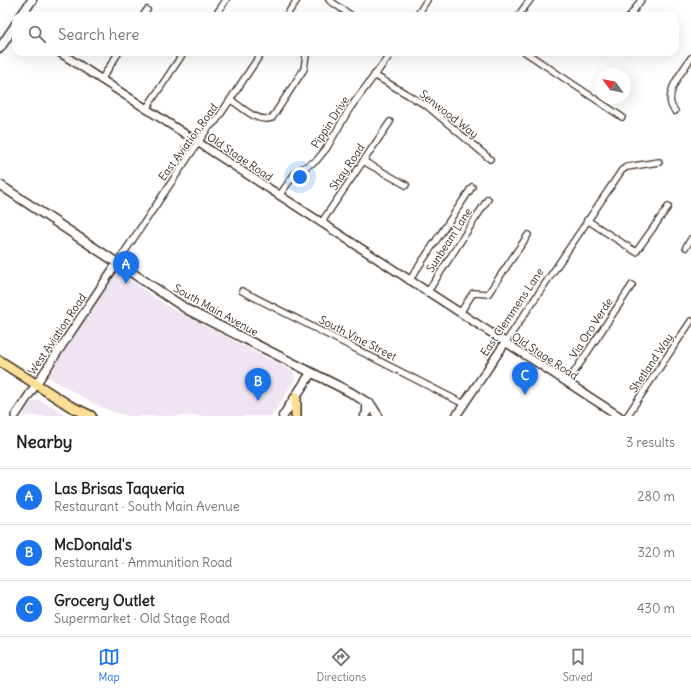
<!DOCTYPE html>
<meta charset="utf-8">
<style>
:root{--surface:#fff;--page:#f6f6f6;--text:#222;--muted:#767676;--line:#e0e0e0;--accent:#1a73e8}
body{margin:0;font-family:Delius,sans-serif;background:var(--page);color:var(--text)}
.compass{position:absolute;left:595px;top:68px;width:36px;height:36px;border-radius:50%;background:var(--surface);box-shadow:0 4px 16px #0002;rotate:303deg}
.you{position:absolute;left:300px;top:177px;width:14px;height:14px;margin:-10px;border:3px solid #fff;border-radius:50%;background:#1a73e8;box-shadow:0 0 0 6px #1a73e833}
.badge{display:grid;place-items:center;width:26px;height:26px;border-radius:50%;background:var(--accent);color:#fff;font-size:13px;font-weight:700}
.pin{position:absolute;translate:-50% -33px;filter:drop-shadow(0 1px 2px #0008)}
.pin::after{content:'';position:absolute;top:21px;width:14px;height:12px;background:inherit;clip-path:polygon(0 0,100% 0,50% 100%)}
.list{margin:0;padding:0;list-style:none}
h2{display:flex;justify-content:space-between;align-items:center;height:52px;margin:0;padding:0 16px;font-size:17px}
h2 small{font-size:13px;font-weight:400;color:var(--muted)}
.list li{display:grid;grid-template-columns:26px 1fr auto;gap:12px;align-items:center;box-sizing:border-box;height:56px;padding:0 16px;border-top:1px solid var(--line)}
.list b{display:block;font-size:15px;white-space:nowrap}
.list p{margin:0;font-size:13px;white-space:nowrap;color:var(--muted)}
.list em{font-size:13px;font-style:normal;color:var(--muted)}
.icon{flex:none;width:22px;height:22px;fill:none;stroke:currentColor;stroke-width:2;stroke-linecap:round;stroke-linejoin:round}
.map{position:relative;flex:none;width:691px;height:416px;overflow:hidden}
.search{position:absolute;background:var(--surface);box-shadow:0 4px 16px #0002;left:12px;right:12px;top:12px;height:44px;display:flex;align-items:center;gap:10px;box-sizing:border-box;padding:0 14px;border-radius:12px;color:var(--muted);font-size:15px}
.sheet{height:220px;background:var(--surface)}
nav{display:flex;justify-content:space-around;align-items:center;box-sizing:border-box;height:56px;border-top:1px solid var(--line);background:var(--surface);font-size:11px;color:var(--muted)}
nav a{display:grid;justify-items:center;gap:2px}
nav .on{color:var(--accent)}
.map>svg:first-child{display:block}
.built{fill:#eee4f2}
.lines{fill:none;stroke-linecap:round;stroke-linejoin:round}
.minor-casing{stroke:#3b2a1e;stroke-width:8}
.tertiary-casing{stroke:#3b2a1e;stroke-width:10}
.secondary-casing{stroke:#3b2a1e;stroke-width:11}
.primary-casing{stroke:#3b2a1e;stroke-width:12}
.minor{stroke:#fff;stroke-width:5.5}
.tertiary{stroke:#fff;stroke-width:7}
.secondary{stroke:#fff;stroke-width:8}
.primary{stroke:#fbdf96;stroke-width:9}
.labels{text-anchor:middle;stroke-width:3;stroke-linejoin:round;paint-order:stroke}
.street-label{font-size:11px;fill:#3b2a1e;stroke:#fff}
</style>
<div class="map">
<svg width="691" height="416" viewBox="0 0 691 416">
<rect width="100%" height="100%" fill="#fff"/>
<filter id="ink" filterUnits="userSpaceOnUse"><feTurbulence type="fractalNoise" baseFrequency=".025" numOctaves="2"/><feDisplacementMap in="SourceGraphic" scale="8" xChannelSelector="R" yChannelSelector="G"/><feConvolveMatrix kernelMatrix="1 2 1 2 8 2 1 2 1" color-interpolation-filters="sRGB"/></filter>
<g filter="url(#ink)">
<!-- built -->
<g class="built">
<path d="M 116,270 L 170,308 L 294,372 L 295,379 L 272,416 L 127,416 L 113,412 L 93,403 L 48,377 Z"/>
<path d="M 37,400 L 41,400 L 68,416 L 22,416 L 32,402 Z"/>
</g>
<g class="lines">
<defs>
<g id="minor">
<path d="M 329,0 L 352,16"/>
<path d="M 143,16 L 147,10"/>
<path d="M 215,16 L 226,0"/>
<path d="M 286,16 L 297,0"/>
<path d="M 417,16 L 427,0"/>
<path d="M 518,16 L 530,0"/>
<path d="M 630,16 L 641,0"/>
<path d="M 525,52 L 622,117"/>
<path d="M 374,75 L 427,106 L 490,159"/>
<path d="M 101,80 L 119,52"/>
<path d="M 231,100 C 243,108 257,123 272,118 L 304,69 L 306,55"/>
<path d="M 146,109 L 184,52"/>
<path d="M 675,111 C 661,96 682,72 691,58"/>
<path d="M 363,161 L 406,185"/>
<path d="M 279,196 L 296,172 L 316,161 L 326,149 L 350,108 L 392,52"/>
<path d="M 587,220 L 636,252 L 668,207"/>
<path d="M 321,223 L 390,122"/>
<path d="M 686,247 L 691,239"/>
<path d="M 117,263 L 208,128 L 216,121 L 262,52"/>
<path d="M 409,281 L 472,187"/>
<path d="M 242,291 L 464,404"/>
<path d="M 427,293 L 488,199"/>
<path d="M 460,313 L 473,293 L 488,294 L 528,235"/>
<path d="M 505,343 L 622,170 L 627,167 L 659,162"/>
<path d="M 567,383 L 632,285"/>
<path d="M 627,416 L 691,321"/>
</g>
<g id="tertiary">
<path d="M 59,52 L 619,416"/>
<path d="M 15,416 L 117,263"/>
<path d="M 456,416 L 505,343"/>
</g>
<g id="secondary">
<path d="M 21,16 L 32,0"/>
<path d="M 0,48 L 16,24"/>
<path d="M 0,185 L 188,310 L 350,392 L 371,405 L 378,416"/>
<path d="M 283,416 L 311,373"/>
<path d="M 365,416 L 367,413 L 367,404"/>
</g>
<g id="primary">
<path d="M 0,361 L 70,406 L 91,416"/>
<path d="M 296,416 L 296,397"/>
</g>
</defs>
<!-- minor casing -->
<use href="#minor" class="minor-casing"/>
<!-- tertiary casing -->
<use href="#tertiary" class="tertiary-casing"/>
<!-- secondary casing -->
<use href="#secondary" class="secondary-casing"/>
<!-- primary casing -->
<use href="#primary" class="primary-casing"/>
<!-- minor -->
<use href="#minor" class="minor"/>
<!-- tertiary -->
<use href="#tertiary" class="tertiary"/>
<!-- secondary -->
<use href="#secondary" class="secondary"/>
<!-- primary -->
<use href="#primary" class="primary"/>
</g>
</g>
<g class="labels">
<!-- street labels -->
<g class="street-label">
<text transform="translate(449 114) rotate(38)" y="4">Senwood Way</text>
<text transform="translate(330 122) rotate(-57)" y="4">Pippin Drive</text>
<text transform="translate(188 142) rotate(-54)" y="4">East Aviation Road</text>
<text transform="translate(240 157) rotate(34)" y="4">Old Stage Road</text>
<text transform="translate(347 167) rotate(-56)" y="4">Shay Road</text>
<text transform="translate(449 240) rotate(-57)" y="4">Sunbeam Lane</text>
<text transform="translate(216 310) rotate(29)" y="4">South Main Avenue</text>
<text transform="translate(512 312) rotate(-56)" y="4">East Clemmens Lane</text>
<text transform="translate(591 328) rotate(-57)" y="4">Via Oro Verde</text>
<text transform="translate(57 334) rotate(-56)" y="4">West Aviation Road</text>
<text transform="translate(358 338) rotate(27)" y="4">South Vine Street</text>
<text transform="translate(545 356) rotate(33)" y="4">Old Stage Road</text>
<text transform="translate(651 363) rotate(-56)" y="4">Shetland Way</text>
</g>
</g>
</svg>
<svg class="compass" viewBox="-18 -18 36 36"><path d="M0-13l5 13h-10z" fill="#e53935"/><path d="M0 13l5-13h-10z" fill="#767676"/></svg>
<div class="you"></div>
<div class="pin badge" style="left:126px;top:284px">A</div>
<div class="pin badge" style="left:258px;top:401px">B</div>
<div class="pin badge" style="left:525px;top:395px">C</div>
<div class="search"><svg class="icon" aria-label="search" viewBox="0 0 24 24"><circle cx="10" cy="10" r="6"/><path d="M15 15l6 6"/></svg>Search here</div>
</div>
<section class="sheet">
<h2>Nearby<small>3 results</small></h2>
<ul class="list">
<li><span class="badge">A</span><div><b>Las Brisas Taqueria</b><p>Restaurant · South Main Avenue</p></div><em>280 m</em></li>
<li><span class="badge">B</span><div><b>McDonald's</b><p>Restaurant · Ammunition Road</p></div><em>320 m</em></li>
<li><span class="badge">C</span><div><b>Grocery Outlet</b><p>Supermarket · Old Stage Road</p></div><em>430 m</em></li>
</ul>
</section>
<nav>
<a class="on"><svg class="icon" aria-label="map" viewBox="0 0 24 24"><path d="M3 6l6-2 6 2 6-2v14l-6 2-6-2-6 2zM9 4v14M15 6v14"/></svg>Map</a>
<a><svg class="icon" aria-label="directions" viewBox="0 0 24 24"><path d="M12 3l9 9-9 9-9-9zM9 14v-3h6M13 9l2 2-2 2"/></svg>Directions</a>
<a><svg class="icon" aria-label="saved" viewBox="0 0 24 24"><path d="M7 4h10v16l-5-4-5 4z"/></svg>Saved</a>
</nav>
